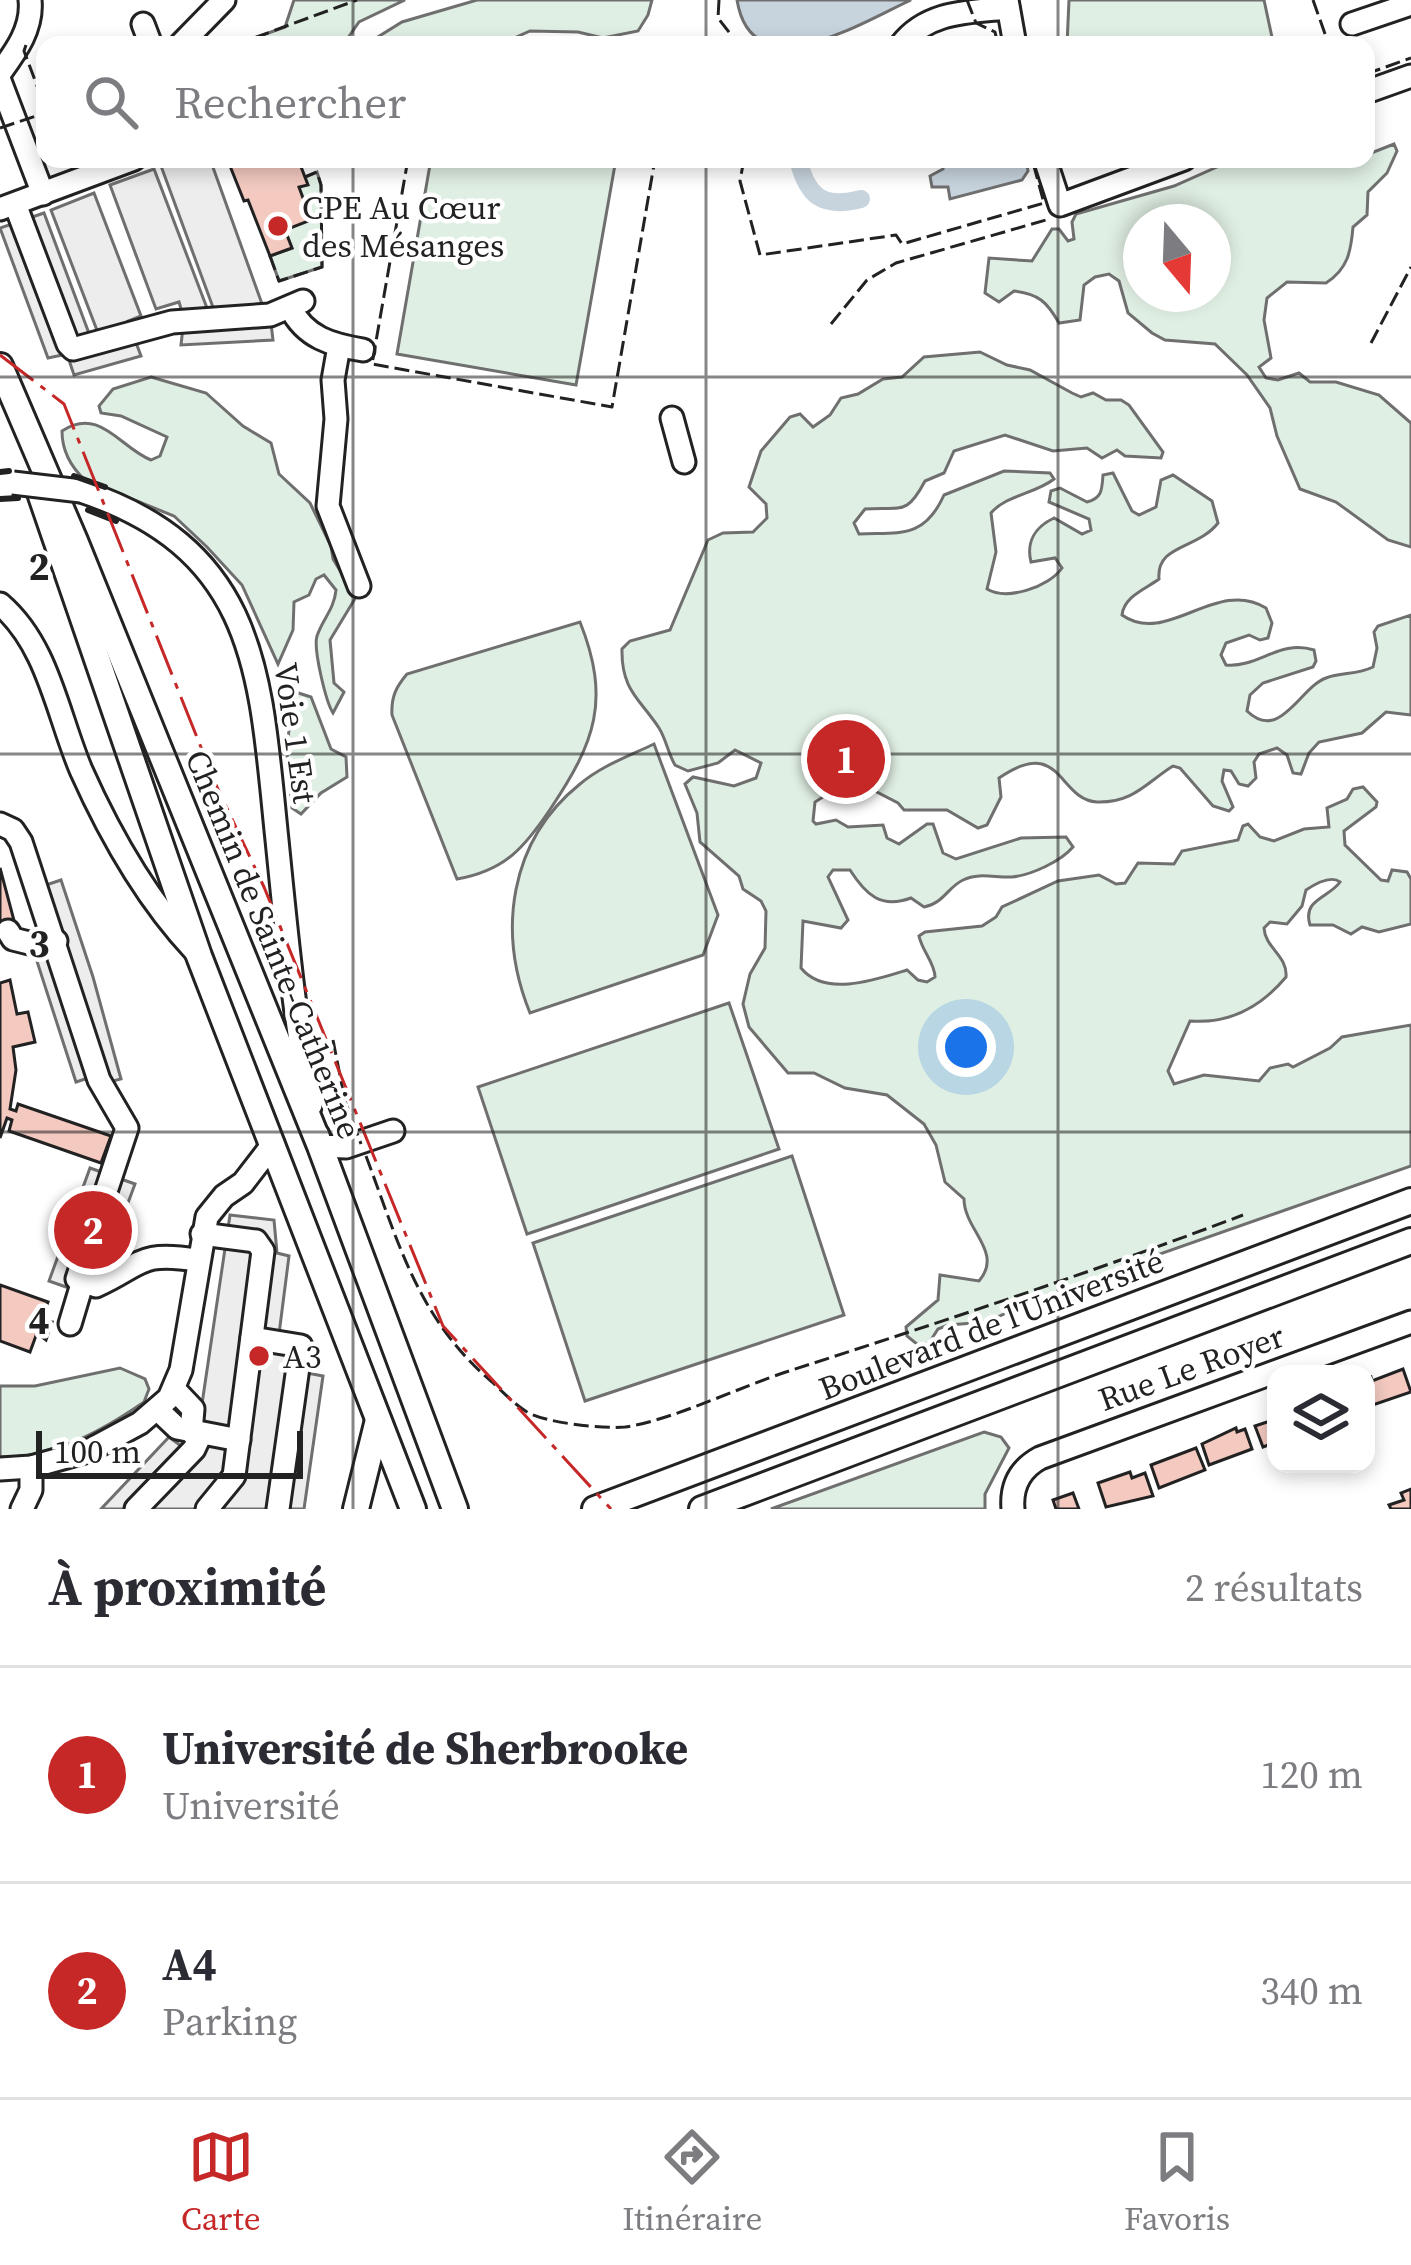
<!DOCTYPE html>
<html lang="fr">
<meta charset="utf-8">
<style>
:root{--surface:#fff;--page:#f7f7f7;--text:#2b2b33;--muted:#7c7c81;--line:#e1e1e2;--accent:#c62828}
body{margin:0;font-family:"Source Serif 4",serif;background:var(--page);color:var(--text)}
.controls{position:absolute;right:36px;bottom:36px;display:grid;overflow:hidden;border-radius:24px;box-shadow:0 6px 18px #0003}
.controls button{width:108px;height:108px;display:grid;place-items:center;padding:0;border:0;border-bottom:3px solid var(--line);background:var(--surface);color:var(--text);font:60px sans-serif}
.compass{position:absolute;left:1123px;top:204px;width:108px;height:108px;border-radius:50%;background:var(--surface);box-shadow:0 6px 18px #0003;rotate:161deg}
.scale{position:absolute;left:36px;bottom:30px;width:267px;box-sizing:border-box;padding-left:12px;border:6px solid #222;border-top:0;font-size:33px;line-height:42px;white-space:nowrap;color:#222;-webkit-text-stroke:9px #fff;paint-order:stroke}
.you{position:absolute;left:966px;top:1047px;width:42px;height:42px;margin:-30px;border:9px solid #fff;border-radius:50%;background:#1a73e8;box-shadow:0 0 0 18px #1a73e833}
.badge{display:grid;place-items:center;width:78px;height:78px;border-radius:50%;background:var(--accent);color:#fff;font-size:39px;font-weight:700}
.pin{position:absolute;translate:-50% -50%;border:6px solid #fff;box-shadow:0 3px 12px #0006}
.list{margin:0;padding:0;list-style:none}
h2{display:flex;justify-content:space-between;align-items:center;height:156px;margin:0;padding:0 48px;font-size:51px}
h2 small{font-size:39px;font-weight:400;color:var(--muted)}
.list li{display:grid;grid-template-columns:78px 1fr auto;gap:36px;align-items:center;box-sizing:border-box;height:216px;padding:0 48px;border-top:3px solid var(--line)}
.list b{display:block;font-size:45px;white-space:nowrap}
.list p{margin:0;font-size:39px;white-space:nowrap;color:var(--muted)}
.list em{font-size:39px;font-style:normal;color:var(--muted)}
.icon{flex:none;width:66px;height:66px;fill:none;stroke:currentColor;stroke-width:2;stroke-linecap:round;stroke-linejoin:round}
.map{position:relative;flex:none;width:1411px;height:1509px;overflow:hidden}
.search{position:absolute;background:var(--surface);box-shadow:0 6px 18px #0003;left:36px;right:36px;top:36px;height:132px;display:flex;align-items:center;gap:30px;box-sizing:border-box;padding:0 42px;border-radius:24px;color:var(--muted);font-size:45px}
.sheet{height:588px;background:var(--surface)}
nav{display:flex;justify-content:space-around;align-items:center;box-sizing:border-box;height:168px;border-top:3px solid var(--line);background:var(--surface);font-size:33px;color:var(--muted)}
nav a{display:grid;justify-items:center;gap:6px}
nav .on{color:var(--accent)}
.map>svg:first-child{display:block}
.green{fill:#e0efe3;stroke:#6f6f6f;stroke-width:3;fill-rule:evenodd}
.parking{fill:#ededed;stroke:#6f6f6f;stroke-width:3}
.water{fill:#c7d3dd;stroke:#6f6f6f;stroke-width:3}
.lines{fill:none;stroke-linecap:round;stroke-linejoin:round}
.canal{stroke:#c7d3dd;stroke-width:18}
.building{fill:#f3c9c0;stroke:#222;stroke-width:3}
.minor-casing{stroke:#222;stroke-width:27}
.major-casing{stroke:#222;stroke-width:30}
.minor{stroke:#fff;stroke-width:21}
.major{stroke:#fff;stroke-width:24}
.minor-bridge-casing{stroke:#222;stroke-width:27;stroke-linecap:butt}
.minor-bridge{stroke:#fff;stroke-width:21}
.fence{stroke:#222;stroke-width:3;stroke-dasharray:15 6;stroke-linecap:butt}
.wall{stroke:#222;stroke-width:6}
.power{stroke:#c62828;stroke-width:3;stroke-dasharray:42 9 6 9;stroke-linecap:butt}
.grid{fill:none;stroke:#222;stroke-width:3;stroke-opacity:0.55}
.poi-dot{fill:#c62828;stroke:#fff;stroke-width:4.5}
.labels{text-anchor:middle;stroke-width:9;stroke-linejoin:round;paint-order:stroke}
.poi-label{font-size:33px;fill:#222;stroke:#fff;text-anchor:start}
.street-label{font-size:33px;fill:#222;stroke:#fff}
.grid-label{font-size:39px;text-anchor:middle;font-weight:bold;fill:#222;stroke:#fff;stroke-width:9;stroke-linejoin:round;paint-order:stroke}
</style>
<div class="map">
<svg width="1411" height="1509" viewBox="0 0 1411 1509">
<rect width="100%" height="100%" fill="#fff"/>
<!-- green -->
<g class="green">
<path d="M 294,0 L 405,0 L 359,22 L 343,45 L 248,45 L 246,41 L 285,27 Z"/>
<path d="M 477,0 L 652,0 L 648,15 L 638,31 L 603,38 L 578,32 L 530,31 L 499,45 L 365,45 L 402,22 Z"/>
<path d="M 1069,0 L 1264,0 L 1273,42 L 1067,45 Z"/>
<path d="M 1394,144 L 1397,151 L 1387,173 L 1368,192 L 1367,215 L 1353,227 C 1351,251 1348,269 1326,283 L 1287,282 L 1267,298 L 1264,320 L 1271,358 L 1259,367 L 1266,378 L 1278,380 L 1299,373 L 1310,382 L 1336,382 L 1379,395 L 1411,423 L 1411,547 L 1388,540 L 1336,502 L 1300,489 L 1277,436 L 1270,408 L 1247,375 L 1215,344 L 1165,340 L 1152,333 L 1128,313 L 1119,281 L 1109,274 L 1095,277 L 1084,285 L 1080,320 L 1059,323 C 1047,302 1039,294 1014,291 L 999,302 L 985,293 L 989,258 L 1032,261 L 1052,229 L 1059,229 L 1068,241 L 1074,239 L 1072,222 L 1076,214 L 1174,186 L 1235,159 L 1366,159 L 1366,155 ZM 1141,222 L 1213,222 L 1213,294 L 1141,294 Z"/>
<path d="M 431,159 L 616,159 L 576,385 L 397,354 Z"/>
<path d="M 317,172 L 321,185 L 322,267 L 279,281 L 270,256 L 292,248 L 285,230 L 299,187 L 307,184 L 305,177 Z"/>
<path d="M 980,352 L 1007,365 L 1030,370 L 1072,393 L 1081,397 L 1093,393 L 1106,400 L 1121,400 L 1129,405 L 1163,452 L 1161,458 L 1125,456 L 1117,450 L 1102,458 L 1087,448 L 1053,451 L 1005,435 L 954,451 L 944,473 L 925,481 C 906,517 901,506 865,509 L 854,523 L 859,534 C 898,532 924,540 944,495 L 1004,471 L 1050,473 L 1054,479 C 1035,494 1006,495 991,513 L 996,552 L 987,589 C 1007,601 1049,587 1062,568 L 1055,558 L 1031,562 C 1026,542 1035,527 1054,518 L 1082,534 L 1091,530 L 1089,519 L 1049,502 L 1051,491 L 1060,488 L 1087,502 C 1102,498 1102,490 1103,475 L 1113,473 L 1132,511 L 1139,515 L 1156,507 L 1161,480 L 1173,475 L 1212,501 L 1218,523 C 1197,550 1156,544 1159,579 C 1146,589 1124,596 1122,615 C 1167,647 1216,577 1266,608 L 1272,623 L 1268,638 L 1260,640 L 1249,635 L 1226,643 L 1221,655 L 1226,665 C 1258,668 1280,639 1314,650 L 1316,661 L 1313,667 L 1263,683 L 1250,695 L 1247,711 C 1280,743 1300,687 1326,678 C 1341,672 1357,675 1373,667 L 1377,648 L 1374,632 L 1378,626 L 1411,615 L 1411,715 L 1386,712 L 1362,733 L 1319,742 L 1309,753 L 1301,774 L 1293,773 L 1287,755 L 1277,748 L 1259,754 L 1254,762 L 1256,778 L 1248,786 L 1239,784 L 1231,771 L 1224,770 L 1222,781 L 1233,807 L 1229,811 L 1213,806 L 1180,768 L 1173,766 C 1147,782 1134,803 1097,802 C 1058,800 1062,735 999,778 L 1001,797 L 987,825 L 978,828 L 947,810 L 904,810 L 898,803 L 867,787 L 843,784 L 815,802 L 813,821 L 816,824 L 836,820 L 848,827 L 883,825 L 887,838 L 899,844 L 927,824 L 933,824 L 943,853 L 956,859 L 1021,838 L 1066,837 L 1073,847 C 1061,861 1032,875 1012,877 C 996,878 979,872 963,880 C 948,887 944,903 924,907 L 911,898 C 881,909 866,895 850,870 L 833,870 L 828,877 L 848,920 L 841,928 L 803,921 L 801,968 C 825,998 878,979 907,970 L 918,980 L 927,982 L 935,977 C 935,963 922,951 919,936 L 925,932 L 982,926 L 996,917 L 1002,907 L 1058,881 L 1099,875 L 1116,884 L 1125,883 L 1138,863 L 1174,864 L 1182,851 L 1238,840 L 1243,826 L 1248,824 L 1260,837 L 1274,841 L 1304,829 L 1329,827 L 1327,808 L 1347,799 L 1353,789 L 1363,787 L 1377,802 L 1376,807 L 1344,831 L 1345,845 L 1381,880 L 1388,881 L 1392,870 L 1407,872 L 1411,879 L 1411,924 L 1379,932 L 1362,927 L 1351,934 L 1333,925 L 1310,925 C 1302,899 1329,898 1340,882 C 1331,875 1315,884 1306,890 L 1302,906 L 1287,924 L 1270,922 L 1264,928 C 1265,948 1288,956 1286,977 C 1261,1007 1229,1024 1190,1021 L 1168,1071 L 1174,1084 L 1204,1075 L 1259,1081 L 1270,1068 L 1288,1064 L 1293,1067 L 1330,1048 L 1342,1037 L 1411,1025 L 1411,1166 L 1134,1263 L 1071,1301 L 1036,1299 L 987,1322 L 948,1325 L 938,1329 L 929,1343 L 918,1345 L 907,1336 L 906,1327 L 938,1300 L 940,1275 L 979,1281 C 1004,1252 964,1230 964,1199 L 945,1182 L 936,1145 L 924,1124 L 887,1095 L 845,1088 L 814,1073 L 788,1073 L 749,1027 L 743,1004 L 750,974 L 765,948 L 766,911 L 761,901 L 743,889 L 739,876 L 700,842 L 697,813 L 685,784 L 693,777 L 734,786 L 756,778 L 761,763 L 735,750 L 718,763 L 688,771 L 675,765 C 668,753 666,739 659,728 C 640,699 621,690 622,649 L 630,641 L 670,630 L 708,540 L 723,533 L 753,532 L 767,518 L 766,504 L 749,487 L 761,451 L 790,417 L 800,414 L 813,427 L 830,415 L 841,398 L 858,394 L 883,379 L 902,377 L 924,357 Z"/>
<path d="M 151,377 L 206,393 L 243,426 L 271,443 L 279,474 L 310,503 L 331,546 L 333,559 L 356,597 L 330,640 L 334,683 L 344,692 L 333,713 C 326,702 313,649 317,636 C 323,618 334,610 336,590 L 324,575 L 316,579 L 309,595 L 294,602 L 293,630 L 278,664 L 242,585 L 207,547 L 174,516 L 85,480 C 71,467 62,450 62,431 C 100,406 120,448 151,460 L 160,456 L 167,437 L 121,416 L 101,413 L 99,406 L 113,389 Z"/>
<path d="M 580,622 C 611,700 595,742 551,808 C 525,847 505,871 457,879 L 392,715 C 391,697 396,687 407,674 Z"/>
<path d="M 289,690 L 311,697 L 331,749 L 346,757 L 347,777 L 321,793 L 301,814 L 292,808 L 287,755 L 289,728 L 283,695 Z"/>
<path d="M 654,744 L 718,915 L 703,955 L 530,1013 C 497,932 509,841 580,784 C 601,766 629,756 654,744 Z"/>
<path d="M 729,1003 L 779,1149 L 527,1234 L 478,1087 Z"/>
<path d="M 792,1156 L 844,1315 L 585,1401 L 533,1243 Z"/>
<path d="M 120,1368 L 145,1379 L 149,1389 L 144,1402 C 102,1431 52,1459 0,1457 L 0,1386 L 35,1386 Z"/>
<path d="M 984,1432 L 1001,1437 L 1009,1448 L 985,1494 L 985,1509 L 771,1509 Z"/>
</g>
<!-- parking -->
<g class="parking">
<path d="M 181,159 L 210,159 L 266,315 L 270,315 L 273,340 L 181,345 L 184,319 L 179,302 L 156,309 L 110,185 L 154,169 L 207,308 L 214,310 L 161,166 Z"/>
<path d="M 94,193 L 141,316 L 128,321 L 141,356 L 74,375 L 67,354 L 48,358 L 0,228 L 44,213 L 90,336 L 98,333 L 51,210 Z"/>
<path d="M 61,880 L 93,977 L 121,1079 L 101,1084 L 97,1075 L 76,1082 L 33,949 L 55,941 L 46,885 Z"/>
<path d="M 90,1168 L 135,1184 L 106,1262 L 83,1254 L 77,1279 L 66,1287 L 49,1281 Z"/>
<path d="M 230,1215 L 274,1220 L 277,1253 L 289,1256 L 279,1334 L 310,1339 L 307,1373 L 323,1376 L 304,1509 L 101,1509 L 169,1437 L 181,1446 L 199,1424 Z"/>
</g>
<!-- water -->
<g class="water">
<path d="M 737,0 L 911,0 C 863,22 752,92 737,0 Z"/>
<path d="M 941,159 L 1026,159 L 1028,171 L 1022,180 L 950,199 L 948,187 L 932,187 L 930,176 L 943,169 Z"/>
</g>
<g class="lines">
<!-- canal -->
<path class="canal" d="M 798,159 C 807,196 822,209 861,199"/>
</g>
<!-- building -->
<g class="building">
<path d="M 234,159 L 298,159 L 308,185 L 299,187 L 311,220 L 285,230 L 292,248 L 270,256 L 248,200 L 244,201 L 228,161 Z"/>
<path d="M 0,868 L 16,928 L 0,942 Z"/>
<path d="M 10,980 L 17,1014 L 28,1012 L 35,1042 L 13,1047 L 16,1070 L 10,1109 L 16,1111 L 18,1104 L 111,1136 L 101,1163 L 9,1131 L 12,1120 L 7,1118 L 0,1138 L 0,983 Z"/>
<path d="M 0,1285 L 48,1302 L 41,1321 L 52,1322 L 46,1340 L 37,1333 L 30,1352 L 0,1341 Z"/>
<path d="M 1403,1369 L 1411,1392 L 1367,1407 L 1366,1379 L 1371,1377 L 1372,1381 Z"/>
<path d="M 1276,1410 L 1276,1442 L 1263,1447 L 1255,1426 L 1273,1420 L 1270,1412 Z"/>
<path d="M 1236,1428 L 1237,1432 L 1245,1429 L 1252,1449 L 1209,1465 L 1202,1444 Z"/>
<path d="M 1196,1448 L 1205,1470 L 1159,1488 L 1151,1465 Z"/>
<path d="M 1130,1472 L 1132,1478 L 1145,1473 L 1153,1496 L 1106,1507 L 1098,1483 Z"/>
<path d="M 1411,1489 L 1411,1509 L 1391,1509 L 1389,1505 L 1404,1500 L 1401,1493 Z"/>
<path d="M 1073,1493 L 1079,1509 L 1056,1509 L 1053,1500 Z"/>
</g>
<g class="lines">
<defs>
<g id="minor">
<path d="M 1007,0 L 1015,45"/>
<path d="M 143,24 L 151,45"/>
<path d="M 1352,24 L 1411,4"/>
<path d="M 180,45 L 224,0"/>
<path d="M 901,45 C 927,11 969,12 1008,8"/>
<path d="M 0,73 C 16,51 33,28 30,0"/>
<path d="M 0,81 L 43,194"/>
<path d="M 1366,92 L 1411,76"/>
<path d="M 1045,159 L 1060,205 L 1184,159"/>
<path d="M 15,204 L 68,344 L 73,349 L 172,322 L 270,315 L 303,301"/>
<path d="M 0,209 L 134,159"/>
<path d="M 290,307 C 305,338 332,345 363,350"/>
<path d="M 339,346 L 333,380 L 336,419 L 328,506 L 359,586"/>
<path d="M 672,418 L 684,462"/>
<path d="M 81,491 C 261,551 260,678 277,840 C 286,929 294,1017 311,1105"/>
<path d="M 0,604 C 48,645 57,713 81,770 C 110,835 146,899 195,951"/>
<path d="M 0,824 L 13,830 L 21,842 L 99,1080 L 127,1128 L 77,1279 L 96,1286 C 144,1264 138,1251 197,1260"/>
<path d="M 8,931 L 13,939 L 37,945 L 56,941"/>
<path d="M 318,1135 L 320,1146 L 346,1147 L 393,1131"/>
<path d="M 202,1234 L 256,1241 L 263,1251 L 234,1476 L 207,1509"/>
<path d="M 70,1324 L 82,1284"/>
<path d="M 252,1338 L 301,1346 L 278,1509"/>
<path d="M 175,1390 L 193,1409 L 191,1432"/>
<path d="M 158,1410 L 177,1428 L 239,1440"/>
<path d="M 0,1469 L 31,1467 L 88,1451 L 140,1423 L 169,1398 L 181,1370 L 207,1217 L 224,1196 L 243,1183 L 273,1144"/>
<path d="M 22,1509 L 31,1490 L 31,1467"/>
<path d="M 136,1509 L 194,1449 L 201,1434"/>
<path d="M 1013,1509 C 1011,1486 1020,1469 1040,1458 L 1411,1322"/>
</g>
<g id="major">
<path d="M 0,366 L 75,541 L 320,1146 L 455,1509"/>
<path d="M 40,493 L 199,956 L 413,1509"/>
<path d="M 356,1509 L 378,1420"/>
<path d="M 595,1509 L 1411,1201"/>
<path d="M 702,1509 L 1411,1241"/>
</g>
</defs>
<!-- minor casing -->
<use href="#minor" class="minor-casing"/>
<!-- major casing -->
<use href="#major" class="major-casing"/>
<!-- minor -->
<use href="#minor" class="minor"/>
<!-- major -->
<use href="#major" class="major"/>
<defs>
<path id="minor-bridge" d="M 13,483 L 81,491"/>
</defs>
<!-- minor-bridge casing -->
<use href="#minor-bridge" class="minor-bridge-casing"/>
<!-- minor-bridge -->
<use href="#minor-bridge" class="minor-bridge"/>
<!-- fence -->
<g class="fence">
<path d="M 719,0 L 718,18 L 739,45"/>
<path d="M 967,0 L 976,23 L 995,32 L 998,45"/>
<path d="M 1313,0 L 1329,45"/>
<path d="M 26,45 L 24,51 L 45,107"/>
<path d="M 235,45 L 357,0"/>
<path d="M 1366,74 L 1411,58"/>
<path d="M 0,128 L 45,113"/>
<path d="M 408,159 L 372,364 L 612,407 L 655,159"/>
<path d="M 744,159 L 740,181 L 760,255 L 896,235 L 902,244 L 1044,203 L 1032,159"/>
<path d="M 270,256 L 279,281 L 322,267 L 321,185 L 317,172 L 305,177"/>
<path d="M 831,324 L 867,280 L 896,263 L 1046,220"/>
<path d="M 1371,343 L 1411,267"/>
<path d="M 333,1040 L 345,1101 L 361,1144"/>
<path d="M 366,1156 C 399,1244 418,1319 492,1382 C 503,1392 514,1404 527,1412 C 546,1423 602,1429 625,1427 C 670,1421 742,1386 789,1371 C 941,1322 1093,1272 1243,1215"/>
</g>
<!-- wall -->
<g class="wall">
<path d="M 0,472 L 9,471"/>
<path d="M 74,476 L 105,487"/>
<path d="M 0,499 L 18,498"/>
<path d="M 88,510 L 116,521"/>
</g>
<!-- power -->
<path class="power" d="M 0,355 L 64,404 L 216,785 L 264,887 L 443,1326 L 611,1509"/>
</g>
<!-- grid -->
<path class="grid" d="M 353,0 L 353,45M 706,0 L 706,45M 1058,0 L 1058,45M 353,159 L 353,1509M 706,159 L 706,1509M 1058,159 L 1058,1509M 0,377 L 1411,377M 0,754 L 1411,754M 0,1132 L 1411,1132"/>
<!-- markers -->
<g class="poi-dot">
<circle cx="278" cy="226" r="12"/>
<circle cx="259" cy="1356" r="12"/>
</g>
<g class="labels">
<!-- poi labels -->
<g class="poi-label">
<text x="302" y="219">CPE Au Cœur<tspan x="302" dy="38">des Mésanges</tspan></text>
<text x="283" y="1368">A3</text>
</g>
<!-- street labels -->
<g class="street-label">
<text transform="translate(296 733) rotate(82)" y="12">Voie 1 Est</text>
<text transform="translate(274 944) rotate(68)" y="12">Chemin de Sainte-Catherine</text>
<text transform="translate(991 1324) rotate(-21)" y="12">Boulevard de l'Université</text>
<text transform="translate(1191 1367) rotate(-20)" y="12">Rue Le Royer</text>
</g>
</g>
<g class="grid-label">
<text x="39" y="580">2</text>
<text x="39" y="957">3</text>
<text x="39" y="1334">4</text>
</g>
</svg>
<div class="controls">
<button><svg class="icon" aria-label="layers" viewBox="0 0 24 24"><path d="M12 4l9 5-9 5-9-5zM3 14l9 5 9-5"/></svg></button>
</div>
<svg class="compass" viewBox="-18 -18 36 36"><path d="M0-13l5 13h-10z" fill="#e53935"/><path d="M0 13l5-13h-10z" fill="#7c7c81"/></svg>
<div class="scale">100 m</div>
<div class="you"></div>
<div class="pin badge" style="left:846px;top:759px">1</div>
<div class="pin badge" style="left:93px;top:1230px">2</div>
<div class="search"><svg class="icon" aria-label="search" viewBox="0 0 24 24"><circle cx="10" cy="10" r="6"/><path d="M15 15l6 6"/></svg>Rechercher</div>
</div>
<section class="sheet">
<h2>À proximité<small>2 résultats</small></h2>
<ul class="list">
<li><span class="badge">1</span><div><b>Université de Sherbrooke</b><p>Université</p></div><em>120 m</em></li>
<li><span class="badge">2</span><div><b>A4</b><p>Parking</p></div><em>340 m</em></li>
</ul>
</section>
<nav>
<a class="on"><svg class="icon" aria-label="map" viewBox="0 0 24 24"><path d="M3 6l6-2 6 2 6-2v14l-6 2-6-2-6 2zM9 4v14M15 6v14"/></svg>Carte</a>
<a><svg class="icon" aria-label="directions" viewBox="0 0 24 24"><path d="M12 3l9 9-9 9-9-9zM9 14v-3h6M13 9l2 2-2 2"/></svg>Itinéraire</a>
<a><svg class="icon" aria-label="saved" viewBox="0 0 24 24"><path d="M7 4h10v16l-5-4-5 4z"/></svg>Favoris</a>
</nav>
